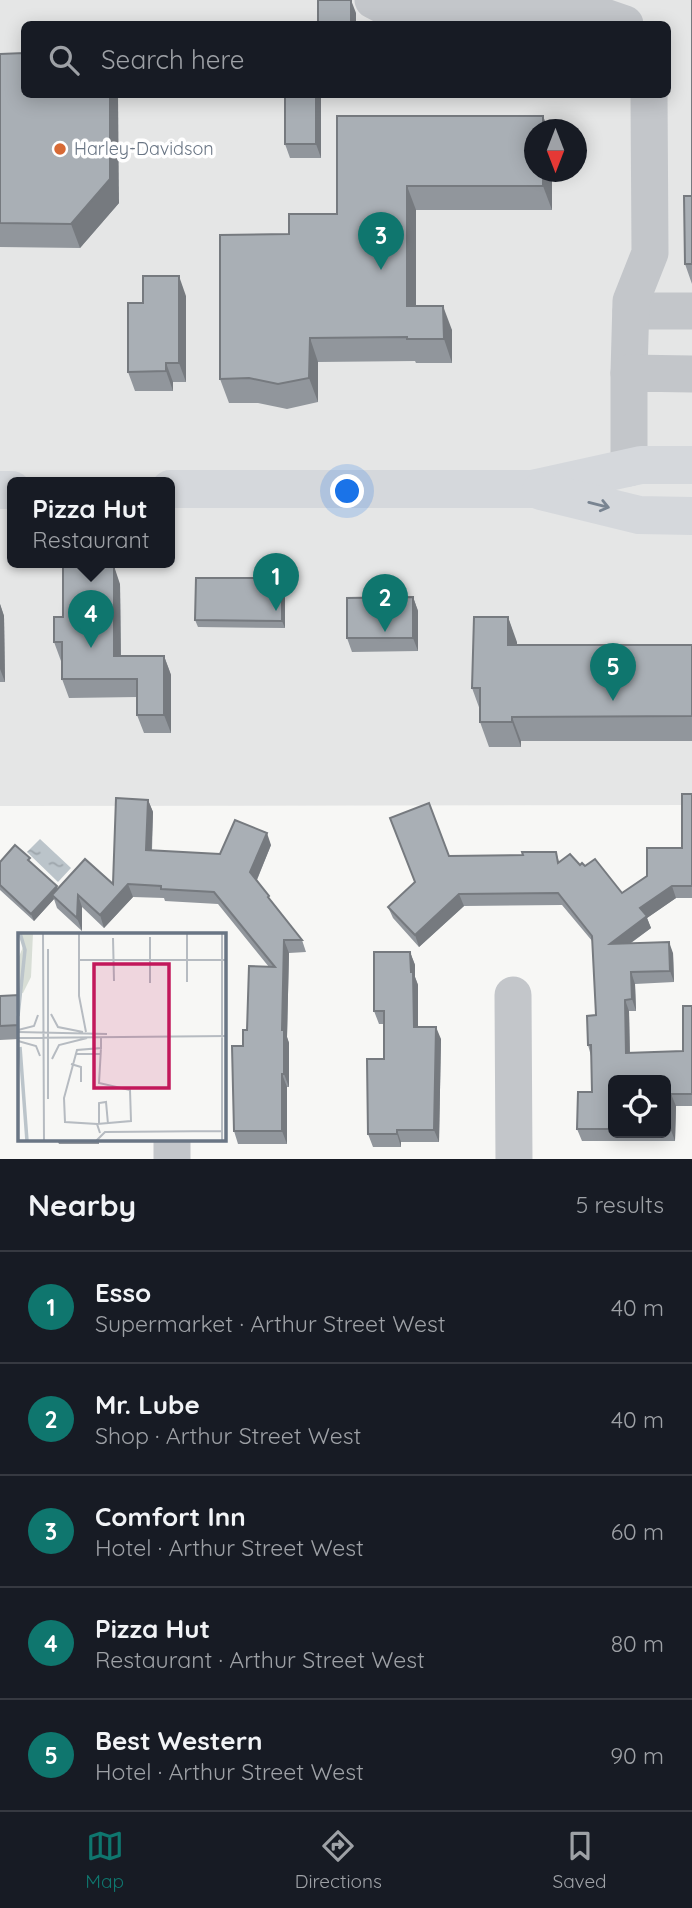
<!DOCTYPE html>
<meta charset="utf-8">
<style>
:root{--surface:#171b24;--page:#242831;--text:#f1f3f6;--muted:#9ea1a6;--line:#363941;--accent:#0f766e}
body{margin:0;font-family:Quicksand,sans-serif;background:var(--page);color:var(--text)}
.controls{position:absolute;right:21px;bottom:21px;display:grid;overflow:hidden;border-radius:10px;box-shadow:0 4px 18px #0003}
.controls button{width:63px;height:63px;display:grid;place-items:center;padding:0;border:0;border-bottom:2px solid var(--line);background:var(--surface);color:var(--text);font:35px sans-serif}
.compass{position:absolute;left:524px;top:119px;width:63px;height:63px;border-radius:50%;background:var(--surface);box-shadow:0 4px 18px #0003;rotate:180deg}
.you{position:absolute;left:348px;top:492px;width:24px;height:24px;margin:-18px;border:5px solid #fff;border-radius:50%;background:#1a73e8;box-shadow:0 0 0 10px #1a73e833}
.badge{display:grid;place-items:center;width:46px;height:46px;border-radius:50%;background:var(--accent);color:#fff;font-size:23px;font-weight:700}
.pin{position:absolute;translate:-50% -58px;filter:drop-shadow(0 2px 4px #0008)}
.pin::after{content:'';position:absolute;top:37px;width:24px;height:21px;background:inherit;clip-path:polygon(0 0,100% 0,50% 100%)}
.popup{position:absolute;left:7px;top:477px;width:168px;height:91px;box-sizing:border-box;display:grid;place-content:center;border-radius:10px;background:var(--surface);filter:drop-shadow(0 2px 5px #0005);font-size:23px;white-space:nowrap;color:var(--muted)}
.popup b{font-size:26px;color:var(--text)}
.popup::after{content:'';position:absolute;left:50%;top:100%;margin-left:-14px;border:14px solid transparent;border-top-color:var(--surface)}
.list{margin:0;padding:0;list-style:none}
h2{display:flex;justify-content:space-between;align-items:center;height:91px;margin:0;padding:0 28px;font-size:30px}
h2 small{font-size:23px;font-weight:400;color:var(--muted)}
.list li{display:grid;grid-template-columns:46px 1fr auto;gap:21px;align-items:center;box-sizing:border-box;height:112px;padding:0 28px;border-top:2px solid var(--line)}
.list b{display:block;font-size:26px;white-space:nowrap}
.list p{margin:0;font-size:23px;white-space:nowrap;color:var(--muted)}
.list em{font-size:23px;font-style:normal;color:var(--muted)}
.icon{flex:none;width:38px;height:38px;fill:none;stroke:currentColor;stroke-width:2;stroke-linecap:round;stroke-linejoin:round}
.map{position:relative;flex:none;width:692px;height:1159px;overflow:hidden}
.search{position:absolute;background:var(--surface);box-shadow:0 4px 18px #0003;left:21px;right:21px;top:21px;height:77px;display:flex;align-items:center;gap:18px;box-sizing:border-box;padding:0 24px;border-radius:10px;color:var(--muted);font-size:26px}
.sheet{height:651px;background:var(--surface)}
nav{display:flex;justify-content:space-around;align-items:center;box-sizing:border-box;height:98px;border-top:2px solid var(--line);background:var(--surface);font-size:19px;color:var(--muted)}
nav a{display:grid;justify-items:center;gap:4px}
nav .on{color:var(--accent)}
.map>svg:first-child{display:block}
.built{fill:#e5e6e6;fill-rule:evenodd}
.water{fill:url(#water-ripples)}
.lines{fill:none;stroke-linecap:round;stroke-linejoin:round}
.minor{stroke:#c3c6ca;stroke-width:37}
.major{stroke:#d5d8dc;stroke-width:38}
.wall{fill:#91969c;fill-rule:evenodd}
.shaded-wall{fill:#767a7f}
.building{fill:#a9afb5;stroke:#767a7f;stroke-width:2}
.oneway{stroke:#798491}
.poi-dot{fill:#d76a35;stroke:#fff;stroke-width:2.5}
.labels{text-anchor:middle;stroke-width:7;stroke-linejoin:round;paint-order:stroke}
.poi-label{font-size:18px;fill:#697584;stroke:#fff;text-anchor:start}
.inset-river{fill:none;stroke:#bbc4ca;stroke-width:3.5}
.inset-road{fill:none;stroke:#b6bbc1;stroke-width:2}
.view{fill:#c2185b;fill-opacity:0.15;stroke:#c2185b;stroke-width:3.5}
.inset-edge{fill:none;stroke:#697584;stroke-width:3.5}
</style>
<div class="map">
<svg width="692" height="1159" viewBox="0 0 692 1159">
<defs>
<pattern id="water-ripples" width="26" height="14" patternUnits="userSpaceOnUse" patternTransform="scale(1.75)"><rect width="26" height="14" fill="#bbc4ca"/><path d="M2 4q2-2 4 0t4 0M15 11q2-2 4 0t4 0" fill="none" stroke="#9ca4aa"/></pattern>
</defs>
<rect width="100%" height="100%" fill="#f7f7f5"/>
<!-- built -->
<path class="built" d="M 0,0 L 692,0 L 692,805 L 0,806 ZM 24,24 L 668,24 L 668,94 L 24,94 ZM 534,130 L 576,130 L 576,172 L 534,172 ZM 12,482 L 170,482 L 170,562 L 12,562 Z"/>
<!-- water -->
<path class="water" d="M 40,839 L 71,868 L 58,882 L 27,852 Z"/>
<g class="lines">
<!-- minor -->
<g class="minor">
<path d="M 373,0 L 398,13 L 599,15 L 625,24"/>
<path d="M 631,311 L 692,311"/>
<path d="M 629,373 L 631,301 L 650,253 L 649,94"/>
<path d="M 629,468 L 629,373 L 692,374"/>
<path d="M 513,995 L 514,1159"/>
<path d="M 172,1140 L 172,1159"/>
</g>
<!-- major -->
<g class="major">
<path d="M 170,489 L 532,489 L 641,465 L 692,465"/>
<path d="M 0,490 L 12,490"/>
<path d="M 541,491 L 639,515 L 692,516"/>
</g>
</g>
<!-- wall -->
<g class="wall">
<path d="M 692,0 L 692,284 L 685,264 L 692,196 Z"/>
<path d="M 0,54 L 119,203 L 80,248 L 0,247 Z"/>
<path d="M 285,94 L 321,94 L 321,158 L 290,158 L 285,144 Z"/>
<path d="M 543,116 L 548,130 L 535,130 L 535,172 L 552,172 L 552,210 L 416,210 L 416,306 L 452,330 L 452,363 L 416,363 L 415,361 L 318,362 L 318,402 L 287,409 L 258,403 L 229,403 L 220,379 L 289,234 L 337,214 Z"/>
<path d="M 186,296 L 186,382 L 173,382 L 173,391 L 135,391 L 128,372 L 143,303 Z"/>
<path d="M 268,583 L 282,583 L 285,590 L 285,628 L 198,627 L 195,620 Z"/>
<path d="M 120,584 L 121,656 L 164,656 L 171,675 L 171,733 L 144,733 L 137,715 L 137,697 L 69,698 L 62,679 L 62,661 L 61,661 L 54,642 L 63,617 Z"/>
<path d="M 413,597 L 418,611 L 418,651 L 352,652 L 347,638 Z"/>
<path d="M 0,604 L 4,616 L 5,682 L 0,682 Z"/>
<path d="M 508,617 L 517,645 L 692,645 L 692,741 L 521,741 L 521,747 L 489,747 L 480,722 L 480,710 L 472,688 Z"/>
<path d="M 692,794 L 692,898 L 676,898 L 647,918 L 651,928 L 631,943 L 673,953 L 674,982 L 635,984 L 636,1011 L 629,1011 L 630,1053 L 683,1051 L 692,1006 L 692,1106 L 676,1106 L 675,1141 L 582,1141 L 577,1129 L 592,1092 L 591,1056 L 588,1045 L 596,1015 L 593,942 L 562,905 L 464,906 L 419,947 L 393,918 L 388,907 L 449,856 L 523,855 L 556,852 L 559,862 L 585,866 L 622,893 L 647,876 L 682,848 ZM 613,1080 L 666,1080 L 666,1133 L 613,1133 Z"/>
<path d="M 148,800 L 153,812 L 152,851 L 220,854 L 271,845 L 257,880 L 272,903 L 302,940 L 306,952 L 289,953 L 287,1037 L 289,1043 L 289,1087 L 287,1087 L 287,1144 L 238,1144 L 234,1131 L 243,1046 L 247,1030 L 269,967 L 218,904 L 165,901 L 164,898 L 133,897 L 104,928 L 82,907 L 82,931 L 57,908 L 54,899 L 34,921 L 0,890 L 0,862 L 32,864 L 58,889 L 113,884 Z"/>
<path d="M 410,952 L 415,965 L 415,977 L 418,985 L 418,1027 L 441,1039 L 439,1142 L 401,1142 L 401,1147 L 373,1147 L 368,1134 L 384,1059 L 384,1024 L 379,1024 L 374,1011 Z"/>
<path d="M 19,995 L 19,1039 L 0,1040 L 0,996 Z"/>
<path d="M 57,1140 L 99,1140 L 99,1144 L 59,1144 Z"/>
</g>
<!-- shaded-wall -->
<g class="shaded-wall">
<path d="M 351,0 L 356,13 L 356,24 L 351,24 Z"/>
<path d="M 110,94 L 118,94 L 119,203 L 80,248 L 71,224 Z"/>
<path d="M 316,94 L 321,94 L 321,158 L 316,144 Z"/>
<path d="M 543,116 L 548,130 L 543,130 Z"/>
<path d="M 543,172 L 552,172 L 552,210 L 543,186 Z"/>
<path d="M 407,186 L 416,210 L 416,330 L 407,306 Z"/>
<path d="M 179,276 L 186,296 L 186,382 L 179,363 Z"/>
<path d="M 443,306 L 452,330 L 452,363 L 444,339 Z"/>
<path d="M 310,338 L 318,362 L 318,402 L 309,378 Z"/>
<path d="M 166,363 L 173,382 L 173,391 L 166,371 Z"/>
<path d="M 114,566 L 120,584 L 121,675 L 114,656 Z"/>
<path d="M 282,583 L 285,590 L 285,628 L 282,621 Z"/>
<path d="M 413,597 L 418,611 L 418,651 L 413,638 Z"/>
<path d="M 0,604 L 4,616 L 5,682 L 0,669 Z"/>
<path d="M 508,617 L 517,642 L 517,669 L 508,645 Z"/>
<path d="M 164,656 L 171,675 L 171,733 L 164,715 Z"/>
<path d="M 512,717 L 521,741 L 521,747 L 512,722 Z"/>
<path d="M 148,800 L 153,812 L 151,863 L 146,850 Z"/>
<path d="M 267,833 L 271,845 L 255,884 L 250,872 Z"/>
<path d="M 128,884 L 133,897 L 104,928 L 100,915 Z"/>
<path d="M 57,886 L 59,893 L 52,895 L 54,899 L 34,921 L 31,914 Z"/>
<path d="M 672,886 L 676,898 L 647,918 L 651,928 L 614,955 L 610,944 L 640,908 Z"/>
<path d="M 459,894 L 464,906 L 419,947 L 415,935 Z"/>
<path d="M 78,895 L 82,907 L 82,931 L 77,918 Z"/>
<path d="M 284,940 L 289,953 L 287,1037 L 289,1043 L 289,1087 L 284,1074 L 282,1030 Z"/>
<path d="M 669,942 L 673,953 L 674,982 L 670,971 Z"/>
<path d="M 410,952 L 415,965 L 415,977 L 418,985 L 418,1039 L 414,1027 Z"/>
<path d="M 631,972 L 635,984 L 636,1011 L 632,999 Z"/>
<path d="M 625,1000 L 629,1011 L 630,1065 L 626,1053 Z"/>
<path d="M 436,1027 L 441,1039 L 439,1142 L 434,1130 Z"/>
<path d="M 282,1074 L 287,1087 L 287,1144 L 282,1131 Z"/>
<path d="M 671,1094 L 676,1106 L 675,1141 L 671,1130 Z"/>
<path d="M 397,1130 L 401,1142 L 401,1147 L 397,1134 Z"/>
</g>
<!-- building -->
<g class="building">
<rect x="318" y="0" width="33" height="24"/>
<path d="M 692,0 L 692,264 L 685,264 L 684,196 L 692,196 Z"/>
<path d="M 24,53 L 24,94 L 110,94 L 110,179 L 71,224 L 0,223 L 0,54 Z"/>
<rect x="285" y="94" width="31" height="50"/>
<path d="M 337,116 L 543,116 L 543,130 L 535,130 L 535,172 L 543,172 L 543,186 L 407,186 L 407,306 L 443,306 L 444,339 L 407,339 L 407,337 L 310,338 L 309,378 L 278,384 L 249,378 L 220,379 L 220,235 L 289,234 L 289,214 L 337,214 Z"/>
<path d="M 143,276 L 179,276 L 179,363 L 166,363 L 166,371 L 128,372 L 128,303 L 143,303 Z"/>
<path d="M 63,566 L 114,566 L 114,656 L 164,656 L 164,715 L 137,715 L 137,679 L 62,679 L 62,642 L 54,642 L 54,617 L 63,617 Z"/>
<path d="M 196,578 L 266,578 L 266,583 L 282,583 L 282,621 L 195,620 Z"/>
<path d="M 413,597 L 413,638 L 347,638 L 347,598 Z"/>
<path d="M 474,617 L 508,617 L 508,645 L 692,645 L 692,716 L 512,717 L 512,722 L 480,722 L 480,688 L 472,688 Z"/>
<path d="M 682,794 L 692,794 L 692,886 L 672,886 L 640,908 L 647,916 L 610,944 L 669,942 L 670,971 L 631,972 L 632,999 L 625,1000 L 626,1053 L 683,1051 L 683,1006 L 692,1006 L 692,1094 L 671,1094 L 671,1130 L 666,1130 L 666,1080 L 613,1080 L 613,1129 L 577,1129 L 578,1092 L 592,1092 L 591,1045 L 588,1045 L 587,1016 L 596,1015 L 592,936 L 558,893 L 459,894 L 415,935 L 388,907 L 415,882 L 390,818 L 429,803 L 449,856 L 523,855 L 522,852 L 556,852 L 558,863 L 570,854 L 580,865 L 582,863 L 585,866 L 595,859 L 622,893 L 647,876 L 647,848 L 682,848 Z"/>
<path d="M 116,798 L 148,800 L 146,850 L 220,854 L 235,820 L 267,833 L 250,872 L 269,896 L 268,897 L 302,940 L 284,940 L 282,1030 L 284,1030 L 284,1074 L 282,1074 L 282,1131 L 234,1131 L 232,1046 L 243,1046 L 243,1030 L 247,1030 L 249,966 L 275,967 L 214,892 L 161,889 L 161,886 L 128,884 L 100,915 L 78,895 L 77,918 L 52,895 L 85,859 L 113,884 Z"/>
<path d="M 15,845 L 30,858 L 28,860 L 57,886 L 31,914 L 0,885 L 0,862 Z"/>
<path d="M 374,952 L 410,952 L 411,972 L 413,972 L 414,1027 L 436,1027 L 434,1130 L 397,1130 L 397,1134 L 368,1134 L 367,1059 L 384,1059 L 384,1011 L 374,1011 Z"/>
<path d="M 19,995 L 19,1025 L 0,1026 L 0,996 Z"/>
</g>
<!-- one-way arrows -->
<defs><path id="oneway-shaft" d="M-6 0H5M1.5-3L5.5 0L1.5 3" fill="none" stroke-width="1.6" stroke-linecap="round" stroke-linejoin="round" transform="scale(1.75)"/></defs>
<use class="oneway" href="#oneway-shaft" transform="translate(599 505) rotate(14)"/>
<!-- markers -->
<circle class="poi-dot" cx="60" cy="149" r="7"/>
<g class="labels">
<!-- poi labels -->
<g class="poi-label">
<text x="74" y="155">Harley-Davidson</text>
</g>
</g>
<!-- overview -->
<g transform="translate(18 933)">
<rect width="208" height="208" fill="#f7f7f5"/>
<path d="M 0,0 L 15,0 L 13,44 L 5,60 L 0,60 L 0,26 L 5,14 Z" fill="#d8ded6"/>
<path class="inset-river" d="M 0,83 L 7,17 L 2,0M 2,114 L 9,208"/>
<path class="inset-road" d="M 25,0 L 26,208M 61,0 L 61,63 L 68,99M 169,0 L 169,49M 132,4 L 132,50M 95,5 L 96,48M 30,16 L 30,166M 61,27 L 209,27M 33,81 L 40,94 L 65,99M 0,97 L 16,93 L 20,82M 0,99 L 89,101M 0,105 L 209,103M 0,108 L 18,113 L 22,123M 57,121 L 83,121M 34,126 L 41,112 L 69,105M 53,131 L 63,134 L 63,149M 79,191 L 113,188 L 112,157 L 81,150 L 83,115M 81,191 L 81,170 L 88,169 L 90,191M 82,200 L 79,191 L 47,189 L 46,165 L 59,117 L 83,115 L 83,105M 78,208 L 87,199 L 204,198M 204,208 L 204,0"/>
<path class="view" d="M 76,31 L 151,31 L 151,155 L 76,155 Z"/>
<rect width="208" height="208" class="inset-edge"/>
</g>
</svg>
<div class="controls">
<button><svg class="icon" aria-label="locate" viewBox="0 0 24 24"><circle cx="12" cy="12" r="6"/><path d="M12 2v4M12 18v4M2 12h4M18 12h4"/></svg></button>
</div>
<svg class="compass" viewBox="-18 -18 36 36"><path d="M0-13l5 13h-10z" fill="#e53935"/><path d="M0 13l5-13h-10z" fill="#9ea1a6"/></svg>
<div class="you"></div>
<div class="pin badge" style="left:276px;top:611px">1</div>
<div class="pin badge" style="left:385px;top:632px">2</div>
<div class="pin badge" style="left:381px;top:270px">3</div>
<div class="pin badge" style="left:91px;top:648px">4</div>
<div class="popup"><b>Pizza Hut</b>Restaurant</div>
<div class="pin badge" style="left:613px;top:701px">5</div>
<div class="search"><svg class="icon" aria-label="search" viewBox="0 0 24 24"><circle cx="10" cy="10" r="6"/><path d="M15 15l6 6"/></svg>Search here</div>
</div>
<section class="sheet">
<h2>Nearby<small>5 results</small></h2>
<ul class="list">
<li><span class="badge">1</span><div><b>Esso</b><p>Supermarket · Arthur Street West</p></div><em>40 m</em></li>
<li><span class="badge">2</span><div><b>Mr. Lube</b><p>Shop · Arthur Street West</p></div><em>40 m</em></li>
<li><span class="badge">3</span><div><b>Comfort Inn</b><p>Hotel · Arthur Street West</p></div><em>60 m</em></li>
<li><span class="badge">4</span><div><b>Pizza Hut</b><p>Restaurant · Arthur Street West</p></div><em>80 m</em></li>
<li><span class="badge">5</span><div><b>Best Western</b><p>Hotel · Arthur Street West</p></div><em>90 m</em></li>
</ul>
</section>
<nav>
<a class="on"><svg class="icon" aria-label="map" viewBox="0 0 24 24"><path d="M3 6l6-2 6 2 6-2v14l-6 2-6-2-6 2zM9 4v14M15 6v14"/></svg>Map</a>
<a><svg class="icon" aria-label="directions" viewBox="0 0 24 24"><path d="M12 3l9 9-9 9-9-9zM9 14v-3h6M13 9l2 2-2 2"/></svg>Directions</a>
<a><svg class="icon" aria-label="saved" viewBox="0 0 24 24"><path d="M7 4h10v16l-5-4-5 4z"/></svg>Saved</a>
</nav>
